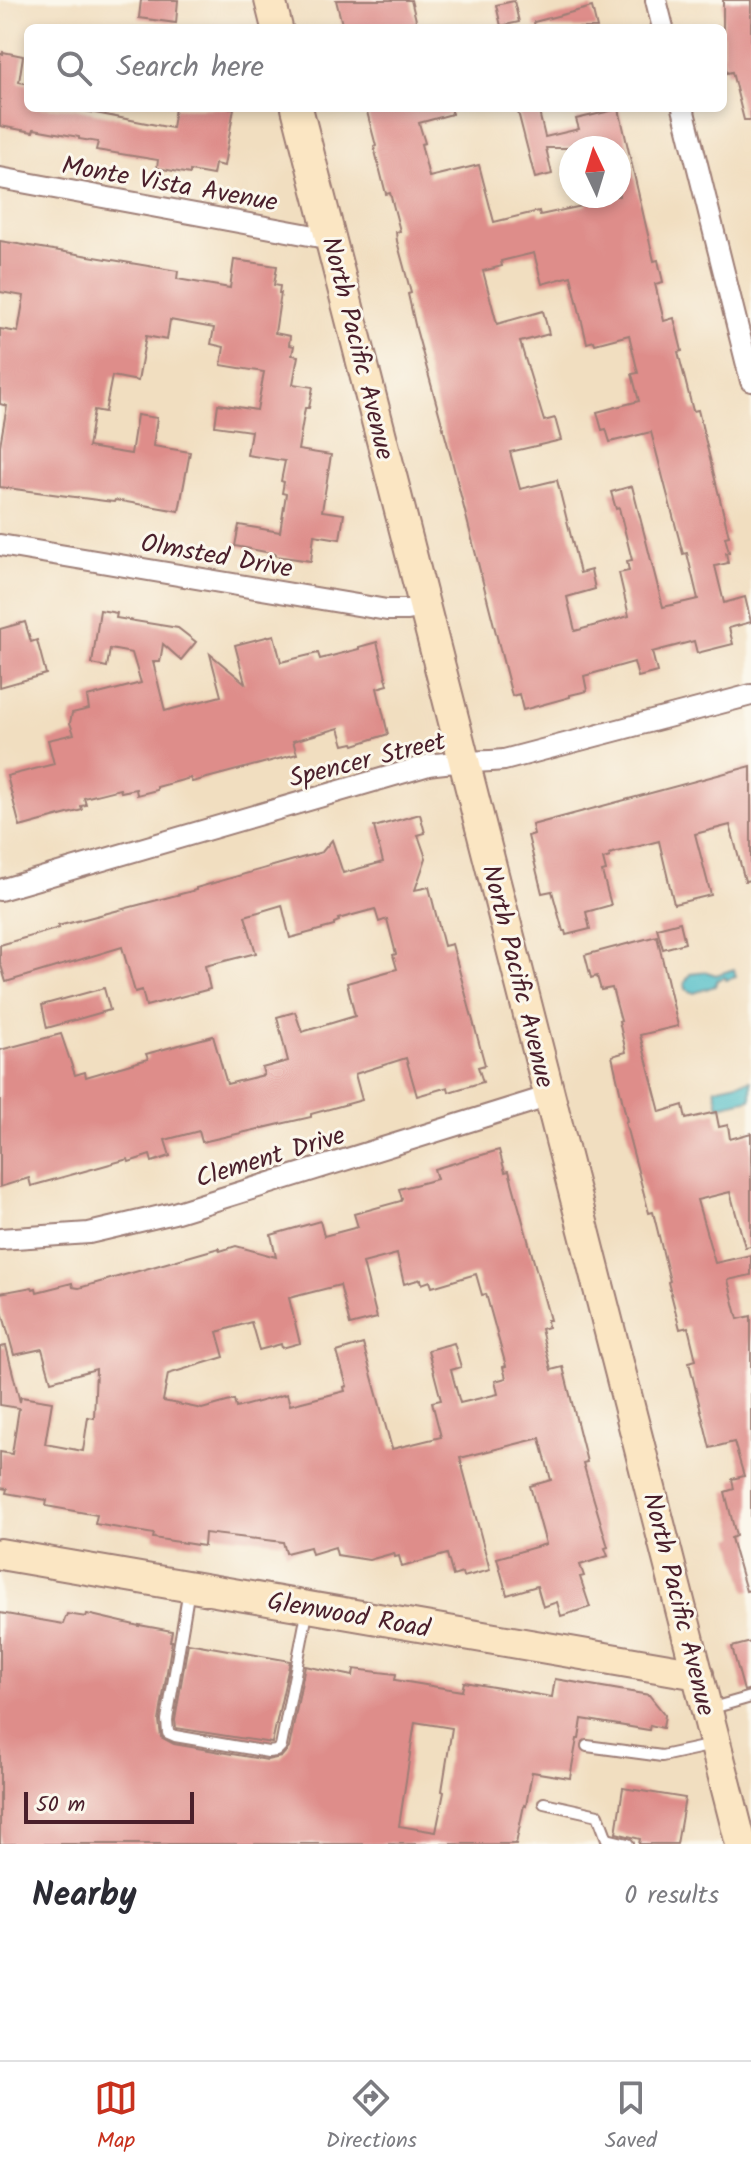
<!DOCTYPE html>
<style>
:root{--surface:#fff;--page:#f2f2f3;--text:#2b2b33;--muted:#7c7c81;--line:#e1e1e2;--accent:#c8321e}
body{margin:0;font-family:Kalam,sans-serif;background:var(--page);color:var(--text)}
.compass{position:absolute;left:559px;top:136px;width:72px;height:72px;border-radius:50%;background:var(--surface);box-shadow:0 4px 12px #0003;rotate:356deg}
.scale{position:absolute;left:24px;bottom:20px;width:170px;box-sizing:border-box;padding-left:8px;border:4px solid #4a1f2b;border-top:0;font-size:22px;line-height:28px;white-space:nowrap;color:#4a1f2b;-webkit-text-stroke:6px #fbf7ec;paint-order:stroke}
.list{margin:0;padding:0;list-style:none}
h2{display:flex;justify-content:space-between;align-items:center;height:104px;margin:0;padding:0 32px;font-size:34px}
h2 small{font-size:26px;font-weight:400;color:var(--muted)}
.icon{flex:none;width:44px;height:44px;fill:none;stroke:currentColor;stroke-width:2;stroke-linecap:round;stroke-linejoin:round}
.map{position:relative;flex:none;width:751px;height:1844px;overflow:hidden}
.search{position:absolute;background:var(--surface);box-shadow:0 4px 12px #0003;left:24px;right:24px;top:24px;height:88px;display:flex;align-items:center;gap:20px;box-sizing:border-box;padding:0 28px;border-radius:12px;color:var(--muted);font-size:30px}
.sheet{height:216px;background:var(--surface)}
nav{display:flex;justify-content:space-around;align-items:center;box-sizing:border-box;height:112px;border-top:2px solid var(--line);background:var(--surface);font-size:22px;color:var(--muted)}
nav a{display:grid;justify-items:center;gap:4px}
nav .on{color:var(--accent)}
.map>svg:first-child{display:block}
.water{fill:#4fbdc7;stroke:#4c6e79;stroke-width:2}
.building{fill:#de8d8a;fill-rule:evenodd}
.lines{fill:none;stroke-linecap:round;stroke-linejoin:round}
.lane-casing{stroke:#9e7e76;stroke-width:14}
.street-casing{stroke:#9e7e76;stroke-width:24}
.secondary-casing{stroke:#9e7e76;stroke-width:34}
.lane{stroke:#fff;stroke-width:10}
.street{stroke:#fff;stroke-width:20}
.secondary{stroke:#fbe6c3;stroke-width:30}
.labels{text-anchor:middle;stroke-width:6;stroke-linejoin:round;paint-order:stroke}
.street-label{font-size:26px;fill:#4a1f2b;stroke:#fbf7ec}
</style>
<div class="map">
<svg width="751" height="1844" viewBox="0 0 751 1844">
<rect width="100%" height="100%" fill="#fbf7ec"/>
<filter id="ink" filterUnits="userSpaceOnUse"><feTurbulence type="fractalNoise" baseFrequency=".0125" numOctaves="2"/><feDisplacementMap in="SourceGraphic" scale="16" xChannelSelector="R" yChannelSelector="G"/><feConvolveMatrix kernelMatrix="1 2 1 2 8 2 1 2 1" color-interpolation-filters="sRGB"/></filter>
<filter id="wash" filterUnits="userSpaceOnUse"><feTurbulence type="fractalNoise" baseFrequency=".006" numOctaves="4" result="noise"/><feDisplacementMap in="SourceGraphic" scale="32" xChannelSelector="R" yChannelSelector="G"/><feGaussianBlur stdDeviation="1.8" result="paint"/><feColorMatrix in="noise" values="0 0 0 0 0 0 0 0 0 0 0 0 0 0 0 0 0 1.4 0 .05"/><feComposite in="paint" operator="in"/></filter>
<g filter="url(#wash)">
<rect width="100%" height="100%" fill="#f1dec0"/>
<!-- water -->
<g class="water">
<path d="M 734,969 L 736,977 L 726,980 L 725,977 L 717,980 L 715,986 L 694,993 L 686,989 L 685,983 L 690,974 L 707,972 L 716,975 Z"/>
<path d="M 751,1080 L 751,1099 L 719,1106 L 715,1088 Z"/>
</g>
<g id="blocks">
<!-- building -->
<g class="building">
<path d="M 141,0 L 178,0 L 176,23 L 139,18 Z"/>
<path d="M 336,0 L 411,0 L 418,28 L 343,28 Z"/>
<path d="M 723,0 L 751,0 L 751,120 L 744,120 L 732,72 L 727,73 L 723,56 Z"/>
<path d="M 514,1 L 519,22 L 501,26 L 496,5 Z"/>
<path d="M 592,7 L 597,28 L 535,28 L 534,22 Z"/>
<path d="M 3,52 L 23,56 L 19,82 L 28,84 L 28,108 L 70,108 L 172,128 L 175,108 L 234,108 L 224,166 L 215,164 L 213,175 L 190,171 L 190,174 L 157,168 L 158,160 L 96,150 L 98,142 L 79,139 L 79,137 L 34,129 L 33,132 L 0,126 L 0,54 L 3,54 Z"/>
<path d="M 366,108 L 451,108 L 452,114 L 419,123 L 425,143 L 421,144 L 429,177 L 479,165 L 494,222 L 539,211 L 540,215 L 587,205 L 585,196 L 619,196 L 619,148 L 546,148 L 552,174 L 535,178 L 517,108 L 538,108 L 545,137 L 579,129 L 576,119 L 619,109 L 654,261 L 658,260 L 663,282 L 655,284 L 664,321 L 674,318 L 682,351 L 678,352 L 693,411 L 698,410 L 729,536 L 725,537 L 729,552 L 726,553 L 728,563 L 715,566 L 724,603 L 745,597 L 751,622 L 729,628 L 733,644 L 697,653 L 694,641 L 652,652 L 657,672 L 638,677 L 634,662 L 584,676 L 587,691 L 570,695 L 570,697 L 523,710 L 519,694 L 512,696 L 451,457 L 416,329 L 408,294 L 411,293 L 397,241 L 396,232 L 400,231 L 390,193 L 386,194 L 374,147 L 376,146 ZM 534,253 L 542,284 L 571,276 L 587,343 L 594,341 L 595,344 L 629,335 L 638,373 L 632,374 L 639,401 L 597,412 L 602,430 L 606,429 L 610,442 L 651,432 L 683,554 L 687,553 L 698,599 L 663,607 L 632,486 L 611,492 L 616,509 L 619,508 L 632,560 L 627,561 L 629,571 L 619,573 L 629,616 L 575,631 L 567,597 L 595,589 L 591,570 L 580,573 L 557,480 L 520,489 L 510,452 L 561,440 L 555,418 L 544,421 L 520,342 L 549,334 L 543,311 L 497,324 L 483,271 L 502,266 L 501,261 Z"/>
<path d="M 0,241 L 178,271 L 177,279 L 230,288 L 234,260 L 277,266 L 274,285 L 280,286 L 279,293 L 281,293 L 275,333 L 290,336 L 289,345 L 294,346 L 292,355 L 298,356 L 293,384 L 313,387 L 309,408 L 305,408 L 298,450 L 331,455 L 322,511 L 344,514 L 340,539 L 314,535 L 311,561 L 276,556 L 276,554 L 235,546 L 239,525 L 280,532 L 286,494 L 282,493 L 284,482 L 281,481 L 285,461 L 247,455 L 251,431 L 215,426 L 218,404 L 257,410 L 264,372 L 221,365 L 224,347 L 211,344 L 214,328 L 170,320 L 167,340 L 146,336 L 138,381 L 112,376 L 105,412 L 94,410 L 88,447 L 131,454 L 137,415 L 157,418 L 153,446 L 190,452 L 179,511 L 115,500 L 114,502 L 105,501 L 0,487 L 0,445 L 7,406 L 0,404 L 0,329 L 18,332 L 24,296 L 0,292 Z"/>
<path d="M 100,610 L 117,613 L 116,618 L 178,628 L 196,642 L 181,660 L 163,644 L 160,662 L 153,662 L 165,711 L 221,696 L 210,654 L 245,683 L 235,645 L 274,635 L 281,662 L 318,653 L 320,659 L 359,649 L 359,647 L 377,642 L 388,685 L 377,688 L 388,734 L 354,745 L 353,743 L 344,745 L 339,728 L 293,741 L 297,754 L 192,782 L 190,778 L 157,787 L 157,790 L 137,795 L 136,789 L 121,792 L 120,789 L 84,798 L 86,805 L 81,806 L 82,810 L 20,827 L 7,776 L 54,764 L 48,740 L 74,734 L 70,723 L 72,713 L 89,709 L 87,697 L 141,683 L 132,653 L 110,649 L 107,667 L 92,664 Z"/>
<path d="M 25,622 L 31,642 L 37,640 L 46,674 L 0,687 L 0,629 Z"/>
<path d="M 751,766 L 751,880 L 745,881 L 730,825 L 695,834 L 711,895 L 674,904 L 659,841 L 609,854 L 610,857 L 603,859 L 606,871 L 602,872 L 611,905 L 586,912 L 590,929 L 566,935 L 565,931 L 563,931 L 552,891 L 542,893 L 528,836 L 534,834 L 532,825 Z"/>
<path d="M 420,814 L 425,833 L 418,835 L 426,858 L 415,890 L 429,887 L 444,946 L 452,944 L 485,1065 L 478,1067 L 483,1082 L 449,1092 L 448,1087 L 417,1096 L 406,1058 L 355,1074 L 362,1100 L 311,1114 L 311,1117 L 202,1142 L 199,1131 L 165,1140 L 170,1156 L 152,1162 L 150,1155 L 129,1162 L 128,1159 L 31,1186 L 29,1178 L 0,1187 L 0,1050 L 61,1034 L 75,1075 L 85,1072 L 86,1077 L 148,1059 L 146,1054 L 213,1036 L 227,1084 L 264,1075 L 262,1068 L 288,1061 L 277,1017 L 295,1012 L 302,1032 L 355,1016 L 347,983 L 397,969 L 393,955 L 396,954 L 387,919 L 379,922 L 375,909 L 338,919 L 339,921 L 334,923 L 334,926 L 290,938 L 282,905 L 245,916 L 256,953 L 205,966 L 210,989 L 146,1006 L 142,990 L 135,992 L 122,947 L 6,982 L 0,962 L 0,945 L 59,928 L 58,926 L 196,890 L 196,888 L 322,852 L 332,840 L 343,873 L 383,862 L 374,827 Z"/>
<path d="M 680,922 L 685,943 L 663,949 L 657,928 Z"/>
<path d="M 657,936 L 678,1026 L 640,1035 L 660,1112 L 683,1105 L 686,1119 L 716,1112 L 719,1127 L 728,1125 L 730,1139 L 751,1133 L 751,1246 L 745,1247 L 730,1192 L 697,1200 L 715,1263 L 751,1255 L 751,1275 L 728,1280 L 738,1319 L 751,1316 L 751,1590 L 746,1591 L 731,1538 L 736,1536 L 725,1492 L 734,1489 L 732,1479 L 744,1476 L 734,1442 L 710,1448 L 689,1362 L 696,1360 L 688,1327 L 680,1329 L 668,1282 L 670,1281 L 653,1212 L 649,1213 L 625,1122 L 627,1121 L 612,1056 L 626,1052 L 619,1021 L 621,1021 L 612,988 L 601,990 L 597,976 L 591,978 L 585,955 Z"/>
<path d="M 104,988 L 110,1010 L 47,1028 L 42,1005 Z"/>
<path d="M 499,1150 L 505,1172 L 509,1171 L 550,1320 L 547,1320 L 548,1327 L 541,1329 L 551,1370 L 563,1367 L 587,1462 L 583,1463 L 608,1547 L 605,1548 L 608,1556 L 580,1565 L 584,1576 L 580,1577 L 590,1607 L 561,1616 L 557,1602 L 543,1607 L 537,1586 L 507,1595 L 497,1558 L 546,1544 L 530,1486 L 551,1480 L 540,1438 L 460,1458 L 490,1570 L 463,1577 L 462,1573 L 453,1576 L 447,1554 L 402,1567 L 399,1556 L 395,1557 L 394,1553 L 369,1560 L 337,1555 L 335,1547 L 312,1554 L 310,1547 L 286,1553 L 283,1542 L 205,1533 L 204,1546 L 153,1538 L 154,1534 L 95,1524 L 97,1515 L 46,1506 L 47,1500 L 6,1493 L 7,1489 L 0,1488 L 0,1452 L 12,1454 L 19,1408 L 0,1405 L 0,1347 L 6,1346 L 20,1402 L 21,1397 L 52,1402 L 45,1444 L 83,1451 L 88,1417 L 94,1418 L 96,1369 L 51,1381 L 42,1349 L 14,1355 L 0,1304 L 0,1293 L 32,1287 L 33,1289 L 36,1288 L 37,1292 L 72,1283 L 73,1287 L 79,1288 L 219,1248 L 220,1251 L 236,1246 L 276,1257 L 271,1235 L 320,1221 L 324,1236 L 358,1227 L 354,1214 L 401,1201 L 402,1199 L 399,1189 L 437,1179 L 434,1169 ZM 397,1254 L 404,1284 L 421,1279 L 422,1284 L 430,1281 L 432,1287 L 476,1274 L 482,1295 L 486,1294 L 506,1366 L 503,1367 L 506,1378 L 495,1381 L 498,1394 L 460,1403 L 451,1370 L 461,1367 L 454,1343 L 428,1350 L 441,1400 L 432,1402 L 441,1437 L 392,1449 L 363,1344 L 337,1352 L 347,1386 L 344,1387 L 345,1391 L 290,1405 L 287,1394 L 236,1408 L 234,1400 L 202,1409 L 163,1401 L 168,1374 L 224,1357 L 217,1332 L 251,1322 L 259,1350 L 281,1344 L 282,1348 L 300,1343 L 289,1298 L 340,1285 L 350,1325 L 377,1318 L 363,1263 Z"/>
<path d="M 0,1613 L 63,1624 L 67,1614 L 86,1617 L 87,1614 L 139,1626 L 139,1625 L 172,1631 L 170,1641 L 172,1641 L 159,1721 L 161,1737 L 174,1744 L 267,1760 L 281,1757 L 289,1748 L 305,1666 L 353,1676 L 354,1669 L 396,1674 L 395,1680 L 462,1691 L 464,1682 L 552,1697 L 555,1679 L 649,1695 L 665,1715 L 663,1728 L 650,1725 L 649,1730 L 582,1719 L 579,1739 L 577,1739 L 570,1778 L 532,1772 L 526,1806 L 524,1805 L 516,1844 L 0,1844 ZM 415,1722 L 452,1728 L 442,1791 L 444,1792 L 436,1832 L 399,1826 Z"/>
<path d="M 751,1642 L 751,1689 L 744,1691 L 732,1647 Z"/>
<path d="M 188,1643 L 290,1661 L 272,1743 L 176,1728 L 175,1720 Z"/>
<path d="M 623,1788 L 685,1798 L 677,1844 L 639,1844 L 640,1839 L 616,1833 Z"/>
</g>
</g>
</g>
<g filter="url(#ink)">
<use href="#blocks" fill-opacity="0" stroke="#9e7e76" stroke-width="2"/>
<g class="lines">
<defs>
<g id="lane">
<path d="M 189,1589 L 167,1720 L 168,1733 L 175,1736 L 268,1752 L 276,1751 L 281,1746 L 308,1608"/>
<path d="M 709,1709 L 751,1697"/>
<path d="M 587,1746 L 662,1756 L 713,1745"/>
<path d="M 544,1803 L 598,1815 L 607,1839 L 628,1844"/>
</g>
<g id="street">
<path d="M 656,0 L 663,28"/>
<path d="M 683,108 L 751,381"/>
<path d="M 0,178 L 331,239"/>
<path d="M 0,545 L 387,610 L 408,610 L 425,605"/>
<path d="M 0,890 L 429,765 C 454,760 479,763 504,760 L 751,695"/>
<path d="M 0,1239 L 89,1233 L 174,1213 L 550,1096"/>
</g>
<g id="secondary">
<path d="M 270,0 L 277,28"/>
<path d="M 297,108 L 741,1844"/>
<path d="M 0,1554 L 698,1674"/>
</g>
</defs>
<!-- lane casing -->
<use href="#lane" class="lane-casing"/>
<!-- street casing -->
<use href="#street" class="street-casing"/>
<!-- secondary casing -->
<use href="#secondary" class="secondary-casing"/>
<!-- lane -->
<use href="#lane" class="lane"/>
<!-- street -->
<use href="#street" class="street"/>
<!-- secondary -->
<use href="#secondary" class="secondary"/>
</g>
</g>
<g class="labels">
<!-- street labels -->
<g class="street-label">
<text transform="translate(170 183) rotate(10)" y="9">Monte Vista Avenue</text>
<text transform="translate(359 348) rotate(76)" y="9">North Pacific Avenue</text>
<text transform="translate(217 555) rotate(10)" y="9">Olmsted Drive</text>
<text transform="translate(367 759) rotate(-14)" y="9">Spencer Street</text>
<text transform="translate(519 976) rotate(76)" y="9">North Pacific Avenue</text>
<text transform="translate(270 1156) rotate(-17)" y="9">Clement Drive</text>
<text transform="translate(680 1604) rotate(76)" y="9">North Pacific Avenue</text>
<text transform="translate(349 1614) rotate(10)" y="9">Glenwood Road</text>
</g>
</g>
</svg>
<svg class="compass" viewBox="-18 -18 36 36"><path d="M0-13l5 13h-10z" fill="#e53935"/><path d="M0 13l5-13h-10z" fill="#7c7c81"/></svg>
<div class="scale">50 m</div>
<div class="search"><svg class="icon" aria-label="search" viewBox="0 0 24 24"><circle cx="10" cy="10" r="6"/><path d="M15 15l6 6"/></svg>Search here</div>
</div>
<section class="sheet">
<h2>Nearby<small>0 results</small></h2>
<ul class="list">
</ul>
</section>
<nav>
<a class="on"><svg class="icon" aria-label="map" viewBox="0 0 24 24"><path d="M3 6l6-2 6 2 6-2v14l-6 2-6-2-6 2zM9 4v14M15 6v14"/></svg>Map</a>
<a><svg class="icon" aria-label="directions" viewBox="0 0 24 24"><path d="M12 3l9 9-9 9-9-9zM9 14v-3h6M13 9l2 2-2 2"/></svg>Directions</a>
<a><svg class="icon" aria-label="saved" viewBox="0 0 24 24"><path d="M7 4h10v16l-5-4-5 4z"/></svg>Saved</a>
</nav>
